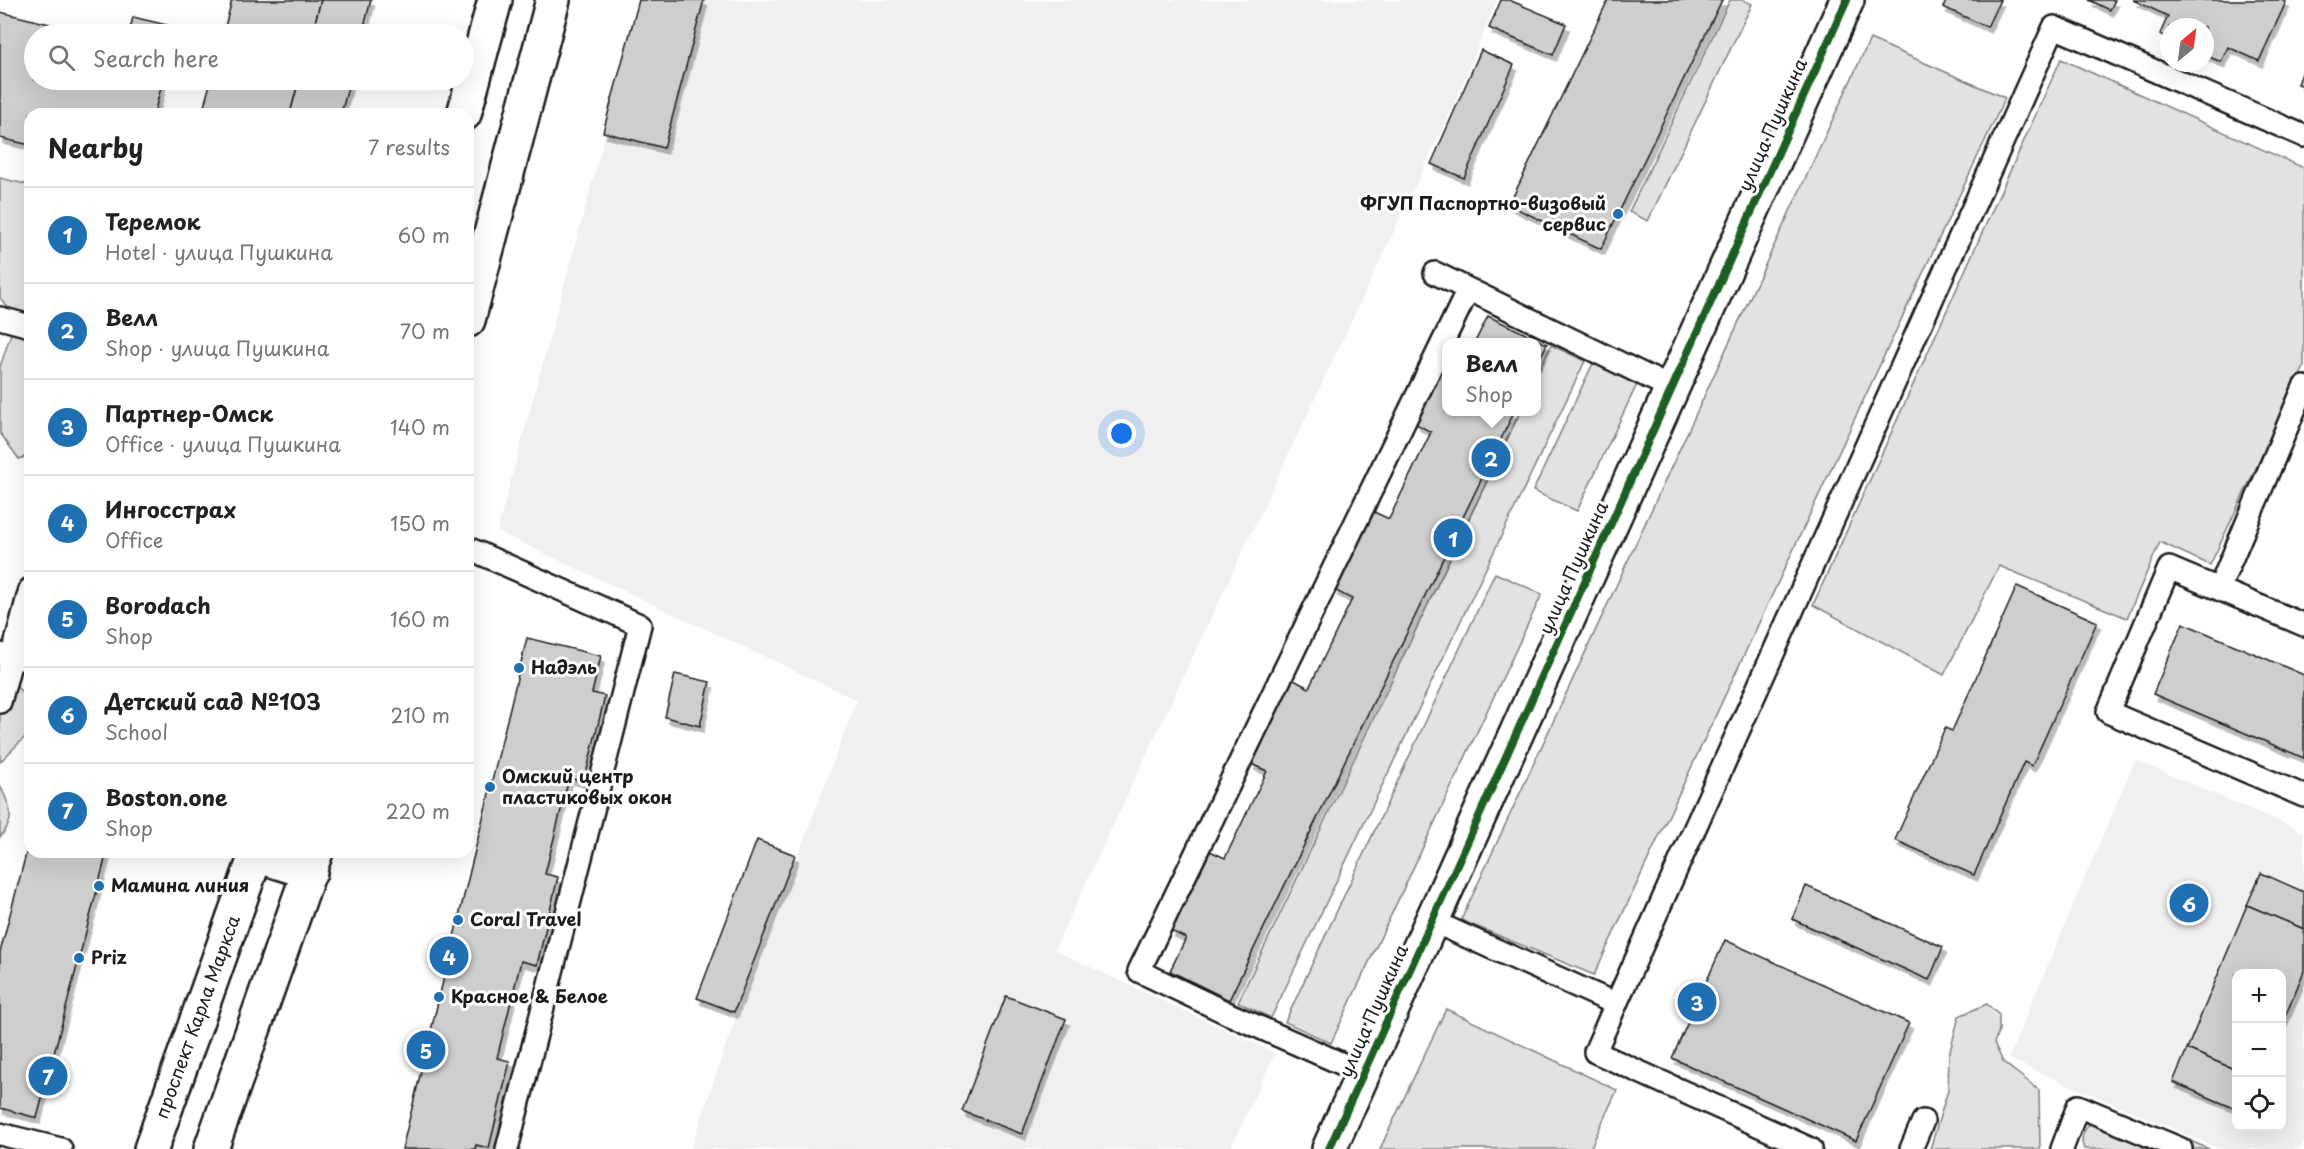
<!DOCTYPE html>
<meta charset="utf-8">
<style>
:root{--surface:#fff;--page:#f2f2f2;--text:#222;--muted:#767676;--line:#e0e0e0;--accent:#1f6fb2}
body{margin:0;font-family:"Playpen Sans",sans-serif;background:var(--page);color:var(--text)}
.controls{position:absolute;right:18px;bottom:18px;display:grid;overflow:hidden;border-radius:12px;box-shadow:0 6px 24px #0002}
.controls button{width:54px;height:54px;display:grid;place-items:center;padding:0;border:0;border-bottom:2px solid var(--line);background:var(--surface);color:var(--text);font:30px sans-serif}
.compass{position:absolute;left:2160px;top:18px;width:54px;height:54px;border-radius:50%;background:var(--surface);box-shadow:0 6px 24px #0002;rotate:29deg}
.you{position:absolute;left:1122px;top:434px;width:21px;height:21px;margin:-15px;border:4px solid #fff;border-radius:50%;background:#1a73e8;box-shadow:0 0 0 9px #1a73e833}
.badge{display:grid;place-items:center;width:39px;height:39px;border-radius:50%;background:var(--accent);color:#fff;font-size:20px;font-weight:700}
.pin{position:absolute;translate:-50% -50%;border:3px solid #fff;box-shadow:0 2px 6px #0006}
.popup{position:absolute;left:1442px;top:338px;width:99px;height:78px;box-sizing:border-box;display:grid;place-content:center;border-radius:12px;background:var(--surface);filter:drop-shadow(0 2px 4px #0005);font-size:20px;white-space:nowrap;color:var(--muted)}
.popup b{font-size:22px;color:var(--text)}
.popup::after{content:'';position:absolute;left:50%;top:100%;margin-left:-12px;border:12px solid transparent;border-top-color:var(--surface)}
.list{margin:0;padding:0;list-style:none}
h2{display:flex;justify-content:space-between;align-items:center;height:78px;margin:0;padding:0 24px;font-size:26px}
h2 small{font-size:20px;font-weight:400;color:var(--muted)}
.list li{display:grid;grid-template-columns:39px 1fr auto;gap:18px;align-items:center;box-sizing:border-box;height:96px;padding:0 24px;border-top:2px solid var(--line)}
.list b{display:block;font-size:22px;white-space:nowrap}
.list p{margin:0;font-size:20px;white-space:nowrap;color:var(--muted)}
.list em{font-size:20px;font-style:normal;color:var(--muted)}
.icon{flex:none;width:33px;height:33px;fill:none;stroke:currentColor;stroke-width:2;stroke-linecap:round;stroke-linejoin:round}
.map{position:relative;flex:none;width:2304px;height:1149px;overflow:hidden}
.search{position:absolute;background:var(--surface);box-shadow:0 6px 24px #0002;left:24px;top:24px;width:450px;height:66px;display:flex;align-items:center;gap:15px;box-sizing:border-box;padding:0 21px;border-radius:33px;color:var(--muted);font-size:22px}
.panel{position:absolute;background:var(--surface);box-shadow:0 6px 24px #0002;left:24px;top:108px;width:450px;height:750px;border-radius:18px}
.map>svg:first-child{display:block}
.built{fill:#f0f0f0;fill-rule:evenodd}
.green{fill:#e2e2e2;stroke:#7f7f7f;stroke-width:1.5}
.building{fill:#cecece;stroke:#1c1c1c;stroke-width:1.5;filter:url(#shadow)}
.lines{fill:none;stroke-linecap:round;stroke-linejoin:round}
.service-casing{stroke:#1c1c1c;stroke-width:26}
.tertiary-casing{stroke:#1c1c1c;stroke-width:38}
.primary-casing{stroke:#1c1c1c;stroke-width:38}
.service{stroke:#fff;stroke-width:21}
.tertiary{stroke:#fff;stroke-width:33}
.primary{stroke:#fff;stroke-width:33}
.cycleway-casing{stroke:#fff;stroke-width:11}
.cycleway{stroke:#1b5e20;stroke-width:8}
.poi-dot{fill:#1f6fb2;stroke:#fff;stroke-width:2}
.labels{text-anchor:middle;stroke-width:6;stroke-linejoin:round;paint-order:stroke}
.street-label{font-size:18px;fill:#1c1c1c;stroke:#fff}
.poi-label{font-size:18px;font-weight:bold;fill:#1c1c1c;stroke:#fff;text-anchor:start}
</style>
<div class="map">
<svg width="2304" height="1149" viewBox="0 0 2304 1149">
<defs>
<filter id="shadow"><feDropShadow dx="3.5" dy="6" stdDeviation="0" flood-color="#0004"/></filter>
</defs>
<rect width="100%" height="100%" fill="#fff"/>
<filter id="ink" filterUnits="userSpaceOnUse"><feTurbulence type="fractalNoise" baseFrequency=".0167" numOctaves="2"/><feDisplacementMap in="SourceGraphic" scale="12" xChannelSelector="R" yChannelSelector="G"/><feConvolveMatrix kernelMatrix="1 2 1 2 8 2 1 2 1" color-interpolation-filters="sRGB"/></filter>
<g filter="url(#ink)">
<!-- built -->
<g class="built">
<path d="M 642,0 L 1497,0 L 1455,102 L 1054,950 L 1275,1053 L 1230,1149 L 691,1149 L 724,1050 L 857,700 L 497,531 Z"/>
<path d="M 2135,760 L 2304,832 L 2304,1141 L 2300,1149 L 2221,1149 L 2008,1059 ZM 2236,974 L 2282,974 L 2282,1126 L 2236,1126 Z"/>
</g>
<!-- green -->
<g class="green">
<path d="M 1730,0 L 1743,0 L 1752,4 L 1648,221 L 1629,212 Z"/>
<path d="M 1870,39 L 2005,98 L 1594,975 L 1461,920 Z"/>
<path d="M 2061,59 L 2304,168 L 2304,367 L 2210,565 L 2160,542 L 2127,618 L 1999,566 L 1944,675 L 1813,605 Z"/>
<path d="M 0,178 L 30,185 L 30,381 L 26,407 L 30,426 L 30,455 L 19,459 L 0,433 L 0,367 L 16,318 L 0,298 Z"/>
<path d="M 1551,345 L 1585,361 L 1271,1018 L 1238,1002 L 1520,412 L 1536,412 L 1536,377 Z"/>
<path d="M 1595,359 L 1639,380 L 1577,511 L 1533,491 Z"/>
<path d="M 1495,573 L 1542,594 L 1331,1043 L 1285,1022 Z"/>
<path d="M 0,677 L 10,681 L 30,699 L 30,732 L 0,762 Z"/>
<path d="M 0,785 C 9,806 18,817 0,837 Z"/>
<path d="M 1987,1004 L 1999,1015 L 1999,1030 L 1994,1043 L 2003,1062 L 2039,1090 L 2040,1149 L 1930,1149 L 1948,1090 L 1949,1055 L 1959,1016 Z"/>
<path d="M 1446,1009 L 1617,1090 L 1590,1149 L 1380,1149 Z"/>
<path d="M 2108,1112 L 2145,1121 L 2209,1149 L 2084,1149 C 2076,1131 2094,1118 2108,1112 Z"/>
</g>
<!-- building -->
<g class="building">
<path d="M 232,0 L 321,0 L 312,34 L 223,34 Z"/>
<path d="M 321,0 L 371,0 L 362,34 L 312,34 Z"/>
<path d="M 639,0 L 704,0 L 664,148 L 603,132 Z"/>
<path d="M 1501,0 L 1509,0 L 1566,24 L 1553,55 L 1489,28 Z"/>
<path d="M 1608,0 L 1722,0 L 1601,249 L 1509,205 Z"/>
<path d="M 1947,0 L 2000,0 L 1987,27 L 1943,7 Z"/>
<path d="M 2089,0 L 2115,0 L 2110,10 Z"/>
<path d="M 2133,0 L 2282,0 L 2286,2 L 2259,61 L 2228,47 L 2221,62 L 2205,55 L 2205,27 L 2169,27 L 2169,38 L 2160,34 L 2168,16 Z"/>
<path d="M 0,12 L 91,34 L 34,34 L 34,80 L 163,80 L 154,114 L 30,114 L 30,145 L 0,138 Z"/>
<path d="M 133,17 L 175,27 L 173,34 L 129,34 Z"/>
<path d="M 1481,50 L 1514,65 L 1464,178 L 1431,164 Z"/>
<path d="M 2304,68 L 2304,86 L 2298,84 Z"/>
<path d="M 211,80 L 299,80 L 290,114 L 202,114 Z"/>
<path d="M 299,80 L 350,80 L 341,114 L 290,114 Z"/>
<path d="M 1488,316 L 1547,344 L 1536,366 L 1536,342 L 1475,342 Z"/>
<path d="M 1446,362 L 1446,412 L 1514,412 L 1229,1000 L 1170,971 L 1186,938 L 1171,931 L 1210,851 L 1225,858 L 1267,771 L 1251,764 L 1292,679 L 1309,688 L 1352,599 L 1334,590 L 1372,511 L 1389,519 L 1431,432 L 1416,424 Z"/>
<path d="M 2017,586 L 2097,622 L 2032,766 L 2024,762 L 1974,875 L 1895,840 L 1945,728 L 1952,731 Z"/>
<path d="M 2183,623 L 2304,675 L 2304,758 L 2153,694 Z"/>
<path d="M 527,638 L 601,656 L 592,693 L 605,696 L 584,782 L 569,778 L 545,874 L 558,877 L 537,965 L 521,961 L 497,1058 L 510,1061 L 489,1148 L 476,1145 L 475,1149 L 402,1149 Z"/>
<path d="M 675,674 L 710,682 L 700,726 L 665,717 Z"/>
<path d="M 30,839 L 30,852 L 107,852 L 37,1118 L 0,1108 L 0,952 Z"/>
<path d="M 757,840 L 795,855 L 734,1012 L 697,998 Z"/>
<path d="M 2261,873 L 2304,892 L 2304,929 L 2247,905 Z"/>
<path d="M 1806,886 L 1943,947 L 1929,980 L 1792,919 Z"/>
<path d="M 2247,905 L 2304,929 L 2304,971 L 2282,1024 L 2282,974 L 2236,974 L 2236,1070 L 2187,1049 Z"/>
<path d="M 1725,940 L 1909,1023 L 1856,1141 L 1672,1058 Z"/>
<path d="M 1006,996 L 1066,1019 L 1022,1134 L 962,1111 Z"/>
<path d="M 2187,1049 L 2236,1070 L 2236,1109 L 2173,1082 Z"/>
</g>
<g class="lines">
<defs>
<g id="service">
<path d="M 1435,273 L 1671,388"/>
<path d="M 0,318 L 30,326"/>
<path d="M 468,548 L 640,625 L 507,1149"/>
<path d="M 2219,589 L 2304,387"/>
<path d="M 2304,625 L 2169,568 L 2108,712 L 2304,796"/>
<path d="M 0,654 L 30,661"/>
<path d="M 0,702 L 30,589"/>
<path d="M 1432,921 L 1616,1004 L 2054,27 L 2304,136"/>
<path d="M 1616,1004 L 1595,1052 L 1811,1149"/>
<path d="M 1363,1073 L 1229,1014 L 1139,971 L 1468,290"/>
<path d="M 0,1134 L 61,1149"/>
<path d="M 1911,1149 L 1923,1121"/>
<path d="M 2062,1149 L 2078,1106 L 2181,1149"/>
</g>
<path id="tertiary" d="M 1329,1149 L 1847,0"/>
<g id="primary">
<path d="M 464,114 L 495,0"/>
<path d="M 468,320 L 553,0"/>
<path d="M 256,855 L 310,872"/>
<path d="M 151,1149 L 257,852"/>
<path d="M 211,1149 L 316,852"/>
</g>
</defs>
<!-- service casing -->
<use href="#service" class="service-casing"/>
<!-- tertiary casing -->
<use href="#tertiary" class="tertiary-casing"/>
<!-- primary casing -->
<use href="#primary" class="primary-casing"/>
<!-- service -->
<use href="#service" class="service"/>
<!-- tertiary -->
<use href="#tertiary" class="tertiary"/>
<!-- primary -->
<use href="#primary" class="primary"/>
<defs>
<path id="cycleway" d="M 1329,1149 L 1847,0"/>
</defs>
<!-- cycleway casing -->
<use href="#cycleway" class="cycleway-casing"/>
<!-- cycleway -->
<use href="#cycleway" class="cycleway"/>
</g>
</g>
<!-- markers -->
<g class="poi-dot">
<circle cx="1618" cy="214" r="6"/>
<circle cx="519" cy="668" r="6"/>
<circle cx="490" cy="787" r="6"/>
<circle cx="99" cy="886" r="6"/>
<circle cx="458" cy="920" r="6"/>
<circle cx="79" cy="958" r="6"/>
<circle cx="439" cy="997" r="6"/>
</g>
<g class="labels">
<!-- street labels -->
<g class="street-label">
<text transform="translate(1773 125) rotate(-66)" y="6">улица Пушкина</text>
<text transform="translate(1574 568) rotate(-66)" y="6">улица Пушкина</text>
<text transform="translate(1374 1011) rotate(-66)" y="6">улица Пушкина</text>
<text transform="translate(198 1017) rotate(-70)" y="6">проспект Карла Маркса</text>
</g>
<!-- poi labels -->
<g class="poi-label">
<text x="1606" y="210" text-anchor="end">ФГУП Паспортно-визовый<tspan x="1606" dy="21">сервис</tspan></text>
<text x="531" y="674">Надэль</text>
<text x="502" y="783">Омский центр<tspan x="502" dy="21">пластиковых окон</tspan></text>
<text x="111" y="892">Мамина линия</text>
<text x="470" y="926">Coral Travel</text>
<text x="91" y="964">Priz</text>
<text x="451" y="1003">Красное &amp; Белое</text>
</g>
</g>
</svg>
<div class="controls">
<button>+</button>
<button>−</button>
<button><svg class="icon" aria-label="locate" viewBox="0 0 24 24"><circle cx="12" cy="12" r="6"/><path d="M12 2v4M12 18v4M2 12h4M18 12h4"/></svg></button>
</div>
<svg class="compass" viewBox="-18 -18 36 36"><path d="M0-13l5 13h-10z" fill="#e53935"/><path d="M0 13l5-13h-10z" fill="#767676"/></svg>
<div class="you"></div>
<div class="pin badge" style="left:1453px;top:538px">1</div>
<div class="pin badge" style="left:1491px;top:458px">2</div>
<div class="popup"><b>Велл</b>Shop</div>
<div class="pin badge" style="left:1697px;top:1002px">3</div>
<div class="pin badge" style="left:449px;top:956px">4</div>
<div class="pin badge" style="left:426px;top:1050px">5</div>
<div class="pin badge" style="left:2189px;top:903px">6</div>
<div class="pin badge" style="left:48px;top:1076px">7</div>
<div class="search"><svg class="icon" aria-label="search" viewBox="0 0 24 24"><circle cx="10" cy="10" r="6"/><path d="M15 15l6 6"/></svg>Search here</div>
<section class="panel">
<h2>Nearby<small>7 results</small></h2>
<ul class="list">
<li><span class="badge">1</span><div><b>Теремок</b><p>Hotel · улица Пушкина</p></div><em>60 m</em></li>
<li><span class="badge">2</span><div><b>Велл</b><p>Shop · улица Пушкина</p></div><em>70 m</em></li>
<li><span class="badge">3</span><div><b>Партнер-Омск</b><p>Office · улица Пушкина</p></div><em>140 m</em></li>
<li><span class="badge">4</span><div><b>Ингосстрах</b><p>Office</p></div><em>150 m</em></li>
<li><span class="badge">5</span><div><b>Borodach</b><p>Shop</p></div><em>160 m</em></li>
<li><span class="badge">6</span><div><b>Детский сад №103</b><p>School</p></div><em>210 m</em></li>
<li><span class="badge">7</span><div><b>Boston.one</b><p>Shop</p></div><em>220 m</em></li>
</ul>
</section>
</div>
